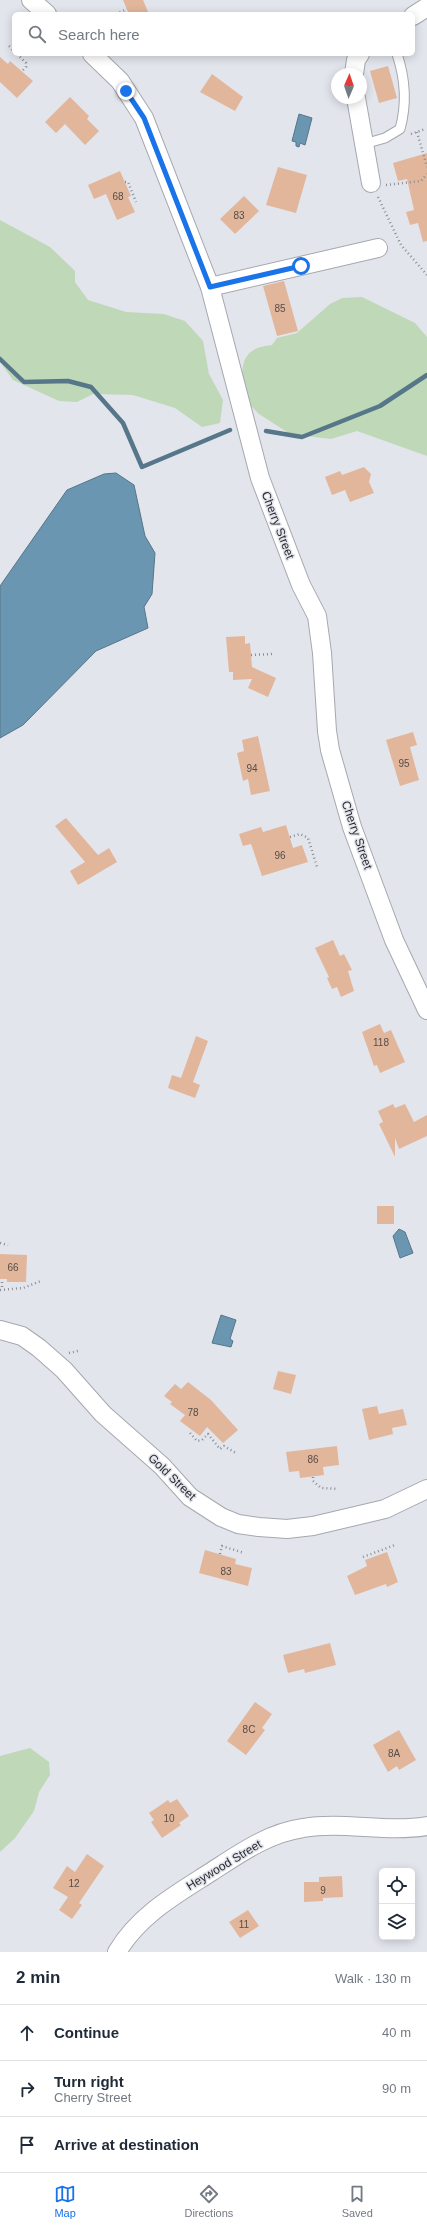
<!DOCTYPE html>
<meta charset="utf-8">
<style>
:root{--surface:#fff;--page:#f6f6f7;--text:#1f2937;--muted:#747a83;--line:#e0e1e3;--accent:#1a73e8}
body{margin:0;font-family:Arial,sans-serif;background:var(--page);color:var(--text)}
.controls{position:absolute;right:12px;bottom:12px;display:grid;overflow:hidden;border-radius:6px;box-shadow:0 2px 10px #0003}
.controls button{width:36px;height:36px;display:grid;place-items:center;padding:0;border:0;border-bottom:1px solid var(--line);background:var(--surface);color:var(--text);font:20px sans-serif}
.compass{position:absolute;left:331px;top:68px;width:36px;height:36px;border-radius:50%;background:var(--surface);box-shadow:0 2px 10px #0003;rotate:2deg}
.stop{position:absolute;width:12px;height:12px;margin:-9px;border:3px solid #1a73e8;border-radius:50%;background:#fff}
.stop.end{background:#1a73e8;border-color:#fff;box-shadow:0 1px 4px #0008}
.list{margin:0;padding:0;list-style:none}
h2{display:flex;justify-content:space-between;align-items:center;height:52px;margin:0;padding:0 16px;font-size:17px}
h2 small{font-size:13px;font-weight:400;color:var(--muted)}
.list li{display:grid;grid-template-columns:26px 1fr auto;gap:12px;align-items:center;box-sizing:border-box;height:56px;padding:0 16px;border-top:1px solid var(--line)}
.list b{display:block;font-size:15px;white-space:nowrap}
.list p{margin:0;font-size:13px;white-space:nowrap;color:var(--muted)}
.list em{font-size:13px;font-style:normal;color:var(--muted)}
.icon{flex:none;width:22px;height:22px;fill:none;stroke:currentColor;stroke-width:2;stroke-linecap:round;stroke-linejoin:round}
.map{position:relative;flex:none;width:427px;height:1952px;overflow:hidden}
.search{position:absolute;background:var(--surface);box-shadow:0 2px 10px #0003;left:12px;right:12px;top:12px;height:44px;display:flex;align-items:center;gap:10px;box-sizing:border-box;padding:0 14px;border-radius:6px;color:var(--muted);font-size:15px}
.sheet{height:220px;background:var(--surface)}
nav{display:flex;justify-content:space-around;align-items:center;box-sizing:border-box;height:56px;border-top:1px solid var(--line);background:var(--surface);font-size:11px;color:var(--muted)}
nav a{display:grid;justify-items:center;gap:2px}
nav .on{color:var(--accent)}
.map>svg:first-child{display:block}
.green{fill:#bed8b8}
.water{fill:#6a96b1;stroke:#567689}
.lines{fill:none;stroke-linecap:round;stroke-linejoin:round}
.stream{stroke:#567689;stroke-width:4.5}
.building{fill:#e2b69b}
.lane-casing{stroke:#a6a8b0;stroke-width:11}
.street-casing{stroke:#a6a8b0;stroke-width:20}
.path{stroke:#8c8e94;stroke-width:2.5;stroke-dasharray:1 3;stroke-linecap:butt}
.lane{stroke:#fff;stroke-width:9}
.street{stroke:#fff;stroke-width:18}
.route{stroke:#1a73e8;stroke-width:5}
.labels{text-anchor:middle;stroke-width:3;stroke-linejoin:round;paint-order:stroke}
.number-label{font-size:10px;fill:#574d48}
.street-label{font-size:12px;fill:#292a2d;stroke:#e3e5ed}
</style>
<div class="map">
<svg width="427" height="1952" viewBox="0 0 427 1952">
<rect width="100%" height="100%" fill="#e3e5ed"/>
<!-- green -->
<g class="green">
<path d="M 0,220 L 50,247 L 75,271 L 75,282 L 88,300 L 126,312 L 164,314 L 185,321 L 203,341 L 209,374 L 223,400 L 220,423 L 202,427 L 175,408 L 133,395 L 93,394 L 77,402 L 59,401 L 13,380 L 0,362 Z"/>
<path d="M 362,297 L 415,323 L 427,337 L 427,456 L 357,431 L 331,439 L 290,434 L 259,414 L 243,398 C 242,370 237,348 272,345 L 277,338 L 297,333 L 330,304 L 342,298 Z"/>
<path d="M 30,1748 L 49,1762 L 50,1775 L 39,1792 L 34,1811 L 15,1838 L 0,1852 L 0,1756 Z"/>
</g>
<!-- water -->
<g class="water">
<path d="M 299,114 L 312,118 L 305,145 L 300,143 L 299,147 L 296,146 L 296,142 L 292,141 Z"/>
<path d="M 116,473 L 134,485 L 145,536 L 155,553 L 152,594 L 144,607 L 148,628 L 96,651 L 23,725 L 0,738 L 0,586 L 67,490 L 104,474 Z"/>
<path d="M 399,1229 L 405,1232 L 413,1253 L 400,1258 L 393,1236 Z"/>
<path d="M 221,1315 L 236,1320 L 230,1339 L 233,1341 L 231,1347 L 212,1343 Z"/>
</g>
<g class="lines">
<!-- stream -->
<g class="stream">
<path d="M 0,359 L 24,382 L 68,381 L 91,387 L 123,423 L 142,467 L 230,430"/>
<path d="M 266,431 L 302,437 L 380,406 L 427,375"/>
</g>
</g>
<!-- building -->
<g class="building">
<path d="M 123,0 L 143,0 L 149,14 L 129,14 Z"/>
<path d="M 0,57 L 8,64 L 10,61 L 33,81 L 17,98 L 0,82 Z"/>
<path d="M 388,66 L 397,98 L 379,103 L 370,71 Z"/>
<path d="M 212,74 L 243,97 L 235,111 L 200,92 Z"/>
<path d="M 70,97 L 89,116 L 87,119 L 99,131 L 85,145 L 65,124 L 56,133 L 45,122 Z"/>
<path d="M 427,153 L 427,241 L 423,242 L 418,223 L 410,225 L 406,212 L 414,210 L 407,179 L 398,181 L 393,163 Z"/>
<path d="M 278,167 L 307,175 L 296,213 L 266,205 Z"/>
<path d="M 120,171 L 131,196 L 128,197 L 135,212 L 117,220 L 106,194 L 94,199 L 88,185 Z"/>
<path d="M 244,196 L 259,211 L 235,234 L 220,219 Z"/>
<path d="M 284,281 L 298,331 L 277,336 L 263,286 Z"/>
<path d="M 364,467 L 371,474 L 369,482 L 374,493 L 350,502 L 345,490 L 332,495 L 325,477 L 340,471 L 342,475 Z"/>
<path d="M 245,636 L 245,644 L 250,643 L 252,667 L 276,678 L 268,697 L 248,688 L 252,679 L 233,680 L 233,672 L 229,672 L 226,637 Z"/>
<path d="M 413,732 L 417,745 L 410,747 L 419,780 L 400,786 L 386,740 Z"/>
<path d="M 258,736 L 270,791 L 251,795 L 248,779 L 243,781 L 237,753 L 244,751 L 242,740 Z"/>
<path d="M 66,818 L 98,855 L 109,848 L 117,862 L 78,885 L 70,871 L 85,862 L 55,826 Z"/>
<path d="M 286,825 L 293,848 L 302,845 L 308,862 L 262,876 L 251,844 L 243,846 L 239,834 L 261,827 L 263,832 Z"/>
<path d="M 333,940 L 340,956 L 344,954 L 352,970 L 348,971 L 354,991 L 341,997 L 337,987 L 332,989 L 327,978 L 329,977 L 315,948 Z"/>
<path d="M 380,1024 L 384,1033 L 391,1030 L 405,1062 L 380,1073 L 377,1065 L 374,1066 L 362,1032 Z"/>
<path d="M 196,1036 L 208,1041 L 193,1082 L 200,1085 L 195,1098 L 168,1088 L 172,1075 L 181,1078 Z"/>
<path d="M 393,1104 L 395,1108 L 405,1104 L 414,1122 L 427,1115 L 427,1136 L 399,1149 L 395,1138 L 395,1157 L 379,1124 L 383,1122 L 378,1111 Z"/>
<rect x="377" y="1206" width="17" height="18"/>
<path d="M 0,1254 L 27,1255 L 26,1282 L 7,1282 L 7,1279 L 0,1279 Z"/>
<path d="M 278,1371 L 296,1375 L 291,1394 L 273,1389 Z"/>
<path d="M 188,1382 L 211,1400 L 238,1430 L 223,1443 L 207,1427 L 200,1436 L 180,1421 L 185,1415 L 170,1404 L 172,1402 L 164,1396 L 175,1384 L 181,1389 Z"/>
<path d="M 377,1406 L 379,1414 L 403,1409 L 407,1425 L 392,1428 L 393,1434 L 369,1440 L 362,1409 Z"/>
<path d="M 337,1446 L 339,1465 L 323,1467 L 324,1475 L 300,1478 L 299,1471 L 289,1472 L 286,1452 Z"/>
<path d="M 205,1550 L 236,1559 L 235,1564 L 252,1568 L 248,1586 L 199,1573 Z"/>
<path d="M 387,1552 L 398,1582 L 387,1587 L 386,1584 L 355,1595 L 347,1576 L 367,1566 L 365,1560 Z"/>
<path d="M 330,1643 L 336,1665 L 305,1673 L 304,1669 L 288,1673 L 283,1655 Z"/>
<path d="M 255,1702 L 272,1714 L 262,1728 L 265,1730 L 246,1755 L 227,1741 Z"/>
<path d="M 399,1730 L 416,1760 L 399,1770 L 397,1766 L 388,1772 L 373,1745 Z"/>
<path d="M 177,1799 L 189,1816 L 179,1823 L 181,1825 L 162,1838 L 151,1822 L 154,1820 L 149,1813 L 168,1800 L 170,1803 Z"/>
<path d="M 87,1854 L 104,1866 L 79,1903 L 82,1905 L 72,1919 L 59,1910 L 68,1897 L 53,1888 L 67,1866 L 75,1872 Z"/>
<path d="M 342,1876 L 343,1897 L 323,1898 L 323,1901 L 304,1902 L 304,1882 L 319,1882 L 319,1877 Z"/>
<path d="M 248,1910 L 259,1926 L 240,1938 L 229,1922 Z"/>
</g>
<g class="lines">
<defs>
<path id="lane" d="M 364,144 L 385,138 L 400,129 C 407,104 405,78 397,54"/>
<g id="street">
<path d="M 31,0 L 47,14"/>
<path d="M 413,16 L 427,7"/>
<path d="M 92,54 L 120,81 L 144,118 L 210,287 L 260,478 L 301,585 L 317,616 L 322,653 L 327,731 L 330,750 L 352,827 L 394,940 L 427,1010"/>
<path d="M 354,74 L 356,60 L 360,54"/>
<path d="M 356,98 L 371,183"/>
<path d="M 210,287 L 378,248"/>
<path d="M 0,1330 L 22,1336 L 39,1348 L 64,1370 L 103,1414 L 162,1466 L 190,1497 L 221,1517 L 238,1524 L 259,1527 L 287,1529 L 313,1526 L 385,1509 L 427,1489"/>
<path d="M 117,1952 C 139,1915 175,1895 211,1872 C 239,1854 268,1833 303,1828 C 343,1821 386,1833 427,1826"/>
</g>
</defs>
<!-- lane casing -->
<use href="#lane" class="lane-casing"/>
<!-- street casing -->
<use href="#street" class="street-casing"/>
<!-- path -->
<g class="path">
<path d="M 116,14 L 127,9"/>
<path d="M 9,46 L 14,51"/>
<path d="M 17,54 L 26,63 L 26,67 L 22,71"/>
<path d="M 417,132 L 427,167"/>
<path d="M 411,134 L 425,129"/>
<path d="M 125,182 L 128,182 L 136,202"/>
<path d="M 386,185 L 421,181 L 427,174"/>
<path d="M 378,197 L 401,245 L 427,275"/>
<path d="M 251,655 L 272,654"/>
<path d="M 290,837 L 300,834 L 308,838 L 317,867"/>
<path d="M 0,1243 L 8,1245"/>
<path d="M 2,1282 L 2,1289"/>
<path d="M 0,1290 L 23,1288 L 41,1281"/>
<path d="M 69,1353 L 78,1351"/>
<path d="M 190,1433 L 197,1441 L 202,1440 L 208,1434 L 220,1449 L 224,1446 L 236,1453"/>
<path d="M 313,1477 L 313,1481 L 321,1488 L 338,1489"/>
<path d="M 220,1554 L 222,1546 L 244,1553"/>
<path d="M 363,1557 L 395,1545"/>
</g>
<!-- lane -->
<use href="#lane" class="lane"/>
<!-- street -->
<use href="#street" class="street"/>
</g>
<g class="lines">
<!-- route -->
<path class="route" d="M 126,91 L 144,118 L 210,287 L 301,266"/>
</g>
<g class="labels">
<!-- number labels -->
<g class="number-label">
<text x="118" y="200">68</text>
<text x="239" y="219">83</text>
<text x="280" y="312">85</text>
<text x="404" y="767">95</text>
<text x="252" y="772">94</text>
<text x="280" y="859">96</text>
<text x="381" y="1046">118</text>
<text x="13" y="1271">66</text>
<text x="193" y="1416">78</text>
<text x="313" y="1463">86</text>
<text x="226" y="1575">83</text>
<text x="249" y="1733">8C</text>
<text x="394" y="1757">8A</text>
<text x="169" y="1822">10</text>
<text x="74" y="1887">12</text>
<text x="323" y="1894">9</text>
<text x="244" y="1928">11</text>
</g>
<!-- street labels -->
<g class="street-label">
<text transform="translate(278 525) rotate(69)" y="4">Cherry Street</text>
<text transform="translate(357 835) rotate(71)" y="4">Cherry Street</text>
<text transform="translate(172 1477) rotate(44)" y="4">Gold Street</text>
<text transform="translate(224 1865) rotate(-31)" y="4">Heywood Street</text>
</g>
</g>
</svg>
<div class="controls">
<button><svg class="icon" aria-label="locate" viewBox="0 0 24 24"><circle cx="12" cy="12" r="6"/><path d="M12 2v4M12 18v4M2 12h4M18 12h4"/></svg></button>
<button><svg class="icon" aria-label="layers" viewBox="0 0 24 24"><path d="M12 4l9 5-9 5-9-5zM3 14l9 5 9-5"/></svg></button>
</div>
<svg class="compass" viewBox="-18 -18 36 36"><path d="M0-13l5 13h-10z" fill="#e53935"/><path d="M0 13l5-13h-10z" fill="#747a83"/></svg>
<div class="stop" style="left:301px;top:266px"></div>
<div class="stop end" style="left:126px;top:91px"></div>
<div class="search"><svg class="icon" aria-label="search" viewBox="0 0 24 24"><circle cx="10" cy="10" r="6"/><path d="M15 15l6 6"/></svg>Search here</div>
</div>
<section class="sheet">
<h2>2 min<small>Walk · 130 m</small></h2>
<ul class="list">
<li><svg class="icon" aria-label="ahead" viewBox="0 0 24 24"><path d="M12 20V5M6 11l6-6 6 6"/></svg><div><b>Continue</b></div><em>40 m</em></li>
<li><svg class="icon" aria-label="right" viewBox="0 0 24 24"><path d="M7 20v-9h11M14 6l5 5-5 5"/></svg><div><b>Turn right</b><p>Cherry Street</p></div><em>90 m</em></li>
<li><svg class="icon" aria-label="arrive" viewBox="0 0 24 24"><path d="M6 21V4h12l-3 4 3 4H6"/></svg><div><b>Arrive at destination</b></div></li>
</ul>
</section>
<nav>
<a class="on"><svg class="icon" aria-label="map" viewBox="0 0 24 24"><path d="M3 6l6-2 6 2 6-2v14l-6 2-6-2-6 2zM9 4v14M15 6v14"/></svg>Map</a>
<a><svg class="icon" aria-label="directions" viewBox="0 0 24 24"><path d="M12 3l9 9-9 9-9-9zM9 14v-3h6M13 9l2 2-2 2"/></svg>Directions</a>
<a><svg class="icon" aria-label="saved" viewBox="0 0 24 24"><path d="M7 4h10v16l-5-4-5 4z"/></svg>Saved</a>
</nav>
